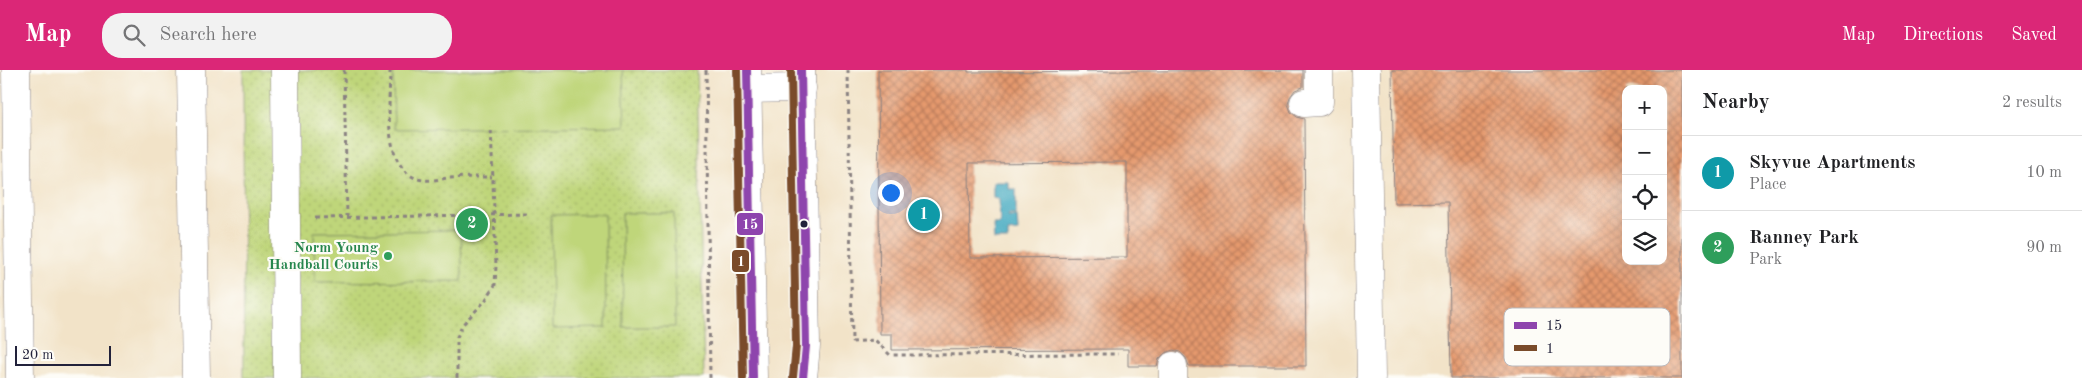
<!DOCTYPE html>
<meta charset="utf-8">
<style>
:root{--surface:#fff;--page:#f2f2f2;--text:#202124;--muted:#757577;--line:#e0e0e0;--accent:#db2777}
body{margin:0;font-family:"Old Standard TT",serif;background:var(--page);color:var(--text)}
.controls{position:absolute;right:15px;top:15px;display:grid;overflow:hidden;border-radius:10px;box-shadow:0 5px 20px #0002}
.controls button{width:45px;height:45px;display:grid;place-items:center;padding:0;border:0;border-bottom:1px solid var(--line);background:var(--surface);color:var(--text);font:25px sans-serif}
.scale{position:absolute;left:15px;bottom:12px;width:96px;box-sizing:border-box;padding-left:5px;border:2px solid #22223b;border-top:0;font-size:14px;line-height:18px;white-space:nowrap;color:#22223b;-webkit-text-stroke:4px #fdfcf7;paint-order:stroke}
.you{position:absolute;left:890px;top:122px;width:18px;height:18px;margin:-12px;border:4px solid #fff;border-radius:50%;background:#1a73e8;box-shadow:0 0 0 8px #1a73e833}
.badge{display:grid;place-items:center;width:32px;height:32px;border-radius:50%;background:var(--accent);color:#fff;font-size:16px;font-weight:700}
.pin{position:absolute;translate:-50% -50%;border:2px solid #fff;box-shadow:0 1px 5px #0006}
.list{margin:0;padding:0;list-style:none}
h2{display:flex;justify-content:space-between;align-items:center;height:65px;margin:0;padding:0 20px;font-size:21px}
h2 small{font-size:16px;font-weight:400;color:var(--muted)}
.list li{display:grid;grid-template-columns:32px 1fr auto;gap:15px;align-items:center;box-sizing:border-box;height:75px;padding:0 20px;border-top:1px solid var(--line)}
.list b{display:block;font-size:19px;white-space:nowrap}
.list p{margin:0;font-size:16px;white-space:nowrap;color:var(--muted)}
.list em{font-size:16px;font-style:normal;color:var(--muted)}
.icon{flex:none;width:28px;height:28px;fill:none;stroke:currentColor;stroke-width:2;stroke-linecap:round;stroke-linejoin:round}
.map{position:relative;flex:none;width:1682px;height:308px;overflow:hidden}
header{display:flex;align-items:center;gap:30px;box-sizing:border-box;height:70px;padding:0 25px;background:var(--accent);color:#fff}
header strong{font-size:24px}
nav{display:flex;gap:28px;margin-inline-start:auto;font-size:18px}
.search{width:350px;height:45px;background:var(--page);display:flex;align-items:center;gap:12px;box-sizing:border-box;padding:0 18px;border-radius:20px;color:var(--muted);font-size:19px}
main{display:flex}
aside{flex:1;background:var(--surface)}
.map>svg:first-child{display:block}
.park{fill:url(#park-dots);stroke:#707c5a}
.garden{fill:#bfd67a;stroke:#707c5a}
.water{fill:#40a8c0;stroke:#31657e}
.building{fill:url(#building-cross-hatch);fill-rule:evenodd}
.lines{fill:none;stroke-linecap:round;stroke-linejoin:round}
.minor-casing{stroke:#8a8282;stroke-width:29}
.path{stroke:#8a8282;stroke-width:3;stroke-dasharray:4 4;stroke-linecap:butt}
.minor{stroke:#fff;stroke-width:28}
.bus-1-casing{stroke:#fdfcf7;stroke-width:11}
.bus-2-casing{stroke:#fdfcf7;stroke-width:11}
.bus-1{stroke:#8e44ad;stroke-width:8}
.bus-2{stroke:#7a4b2a;stroke-width:8}
.bus-dot{fill:#22223b;stroke:#fdfcf7;stroke-width:2}
.leisure-dot{fill:#2e9e5b;stroke:#fdfcf7;stroke-width:2}
.labels{text-anchor:middle;stroke-width:4.5;stroke-linejoin:round;paint-order:stroke}
.leisure-label{font-size:15px;font-weight:bold;fill:#27864d;stroke:#fdfcf7;text-anchor:end}
.key{fill:#fdfcf7;stroke:#bbbbbf;stroke-width:1}
.key-label{font-size:14px;fill:#22223b}
.line-badge{stroke:#fdfcf7;stroke-width:2}
.badge-label{font-size:14px;text-anchor:middle;font-weight:bold;fill:#fff}
</style>
<header>
<strong>Map</strong>
<div class="search"><svg class="icon" aria-label="search" viewBox="0 0 24 24"><circle cx="10" cy="10" r="6"/><path d="M15 15l6 6"/></svg>Search here</div>
<nav><a>Map</a><a>Directions</a><a>Saved</a></nav>
</header>
<main>
<div class="map">
<svg width="1682" height="308" viewBox="0 0 1682 308">
<defs>
<pattern id="park-dots" width="8" height="8" patternUnits="userSpaceOnUse" patternTransform="scale(1.25)"><rect width="8" height="8" fill="#bfd67a"/><path d="M2 2h.1M6 6h.1" fill="none" stroke="#a4b76a" stroke-width="1.8" stroke-linecap="round"/></pattern>
<pattern id="building-cross-hatch" width="8" height="8" patternUnits="userSpaceOnUse" patternTransform="scale(1.25)"><rect width="8" height="8" fill="#e5996d"/><path d="M0 0l8 8M0 8l8-8" fill="none" stroke="#b97c5b"/></pattern>
</defs>
<rect width="100%" height="100%" fill="#fdfcf7"/>
<filter id="ink" filterUnits="userSpaceOnUse"><feTurbulence type="fractalNoise" baseFrequency=".02" numOctaves="2"/><feDisplacementMap in="SourceGraphic" scale="10" xChannelSelector="R" yChannelSelector="G"/><feConvolveMatrix kernelMatrix="1 2 1 2 8 2 1 2 1" color-interpolation-filters="sRGB"/></filter>
<filter id="wash" filterUnits="userSpaceOnUse"><feTurbulence type="fractalNoise" baseFrequency=".0096" numOctaves="4" result="noise"/><feDisplacementMap in="SourceGraphic" scale="20" xChannelSelector="R" yChannelSelector="G"/><feGaussianBlur stdDeviation="1.12" result="paint"/><feColorMatrix in="noise" values="0 0 0 0 0 0 0 0 0 0 0 0 0 0 0 0 0 1.4 0 .05"/><feComposite in="paint" operator="in"/></filter>
<g filter="url(#wash)">
<rect width="100%" height="100%" fill="#f2e3c8"/>
<!-- park -->
<path class="park" d="M 243,0 L 697,0 L 704,308 L 244,308 Z"/>
<!-- garden -->
<g class="garden">
<path d="M 393,0 L 623,0 L 625,56 L 394,59 Z"/>
<path d="M 622,143 L 674,143 L 675,257 L 623,257 Z"/>
<path d="M 605,144 L 606,258 L 552,259 L 551,145 Z"/>
<path d="M 461,160 L 462,211 L 315,212 L 314,162 Z"/>
</g>
<!-- water -->
<path class="water" d="M 993,112 L 1009,112 L 1009,119 L 1016,119 L 1016,145 L 1008,145 L 1008,147 L 1017,147 L 1018,161 L 1008,162 L 1008,170 L 994,170 L 993,154 L 1000,154 L 999,129 L 993,128 Z"/>
<g id="blocks">
<!-- building -->
<g class="building">
<path d="M 878,0 L 968,0 L 968,2 L 1303,0 L 1303,17 L 1295,20 L 1290,27 L 1288,34 L 1291,42 L 1297,47 L 1304,49 L 1306,296 L 1189,296 L 1186,288 L 1180,282 L 1173,280 L 1165,283 L 1159,289 L 1157,296 L 1128,296 L 1128,279 L 892,280 L 892,264 L 880,264 ZM 1127,92 L 1127,187 L 970,188 L 969,93 Z"/>
<path d="M 1392,0 L 1682,0 L 1682,308 L 1451,308 L 1448,132 L 1394,133 ZM 1626,19 L 1663,19 L 1663,191 L 1626,191 Z"/>
</g>
</g>
</g>
<g filter="url(#ink)">
<use href="#blocks" fill-opacity="0" stroke="#8a8282" stroke-width="1"/>
<g class="lines">
<defs>
<g id="minor">
<path d="M 16,0 L 20,308"/>
<path d="M 191,0 L 196,308"/>
<path d="M 285,0 L 287,308"/>
<path d="M 747,0 L 753,308"/>
<path d="M 801,0 L 806,276 L 803,308"/>
<path d="M 1366,0 L 1371,308"/>
<path d="M 748,19 L 802,18"/>
<path d="M 1304,33 L 1319,32 L 1319,0"/>
<path d="M 1173,296 L 1173,308"/>
</g>
</defs>
<!-- minor casing -->
<use href="#minor" class="minor-casing"/>
<!-- path -->
<g class="path">
<path d="M 344,0 L 347,146"/>
<path d="M 390,0 C 390,30 381,97 418,109 C 429,112 439,109 449,108 C 463,107 478,107 492,107"/>
<path d="M 706,0 L 710,308"/>
<path d="M 848,0 L 852,272 L 875,270 L 890,285 L 1118,284"/>
<path d="M 315,148 L 529,144"/>
<path d="M 457,308 L 457,267 L 463,254 L 485,231 L 495,215 L 496,196 L 491,57"/>
</g>
<!-- minor -->
<use href="#minor" class="minor"/>
<defs>
<g id="bus-1">
<path d="M 747,0 L 753,308"/>
<path d="M 801,0 L 806,276 L 803,308"/>
</g>
<g id="bus-2">
<path d="M 737,0 L 743,308"/>
<path d="M 791,0 L 796,276 L 793,307"/>
</g>
</defs>
<!-- bus-1 casing -->
<use href="#bus-1" class="bus-1-casing"/>
<!-- bus-2 casing -->
<use href="#bus-2" class="bus-2-casing"/>
<!-- bus-1 -->
<use href="#bus-1" class="bus-1"/>
<!-- bus-2 -->
<use href="#bus-2" class="bus-2"/>
</g>
</g>
<!-- markers -->
<circle class="bus-dot" cx="804" cy="154" r="4.5"/>
<circle class="leisure-dot" cx="388" cy="186" r="5"/>
<g class="labels">
<!-- leisure labels -->
<g class="leisure-label">
<text x="378" y="182">Norm Young<tspan x="378" dy="17">Handball Courts</tspan></text>
</g>
</g>
<!-- legend -->
<rect x="1504" y="238" width="166" height="58" rx="8" class="key"/>
<rect x="1514" y="252" width="23" height="7" fill="#8e44ad"/>
<rect x="1514" y="275" width="23" height="6" fill="#7a4b2a"/>
<g class="key-label">
<text x="1546" y="260">15</text>
<text x="1546" y="283">1</text>
</g>
<g class="line-badge">
<rect x="736" y="142" width="28" height="24" rx="5" fill="#8e44ad"/>
<rect x="731" y="179" width="19" height="24" rx="5" fill="#7a4b2a"/>
</g>
<g class="badge-label">
<text x="750" y="159">15</text>
<text x="741" y="196">1</text>
</g>
</svg>
<div class="controls">
<button>+</button>
<button>−</button>
<button><svg class="icon" aria-label="locate" viewBox="0 0 24 24"><circle cx="12" cy="12" r="6"/><path d="M12 2v4M12 18v4M2 12h4M18 12h4"/></svg></button>
<button><svg class="icon" aria-label="layers" viewBox="0 0 24 24"><path d="M12 4l9 5-9 5-9-5zM3 14l9 5 9-5"/></svg></button>
</div>
<div class="scale">20 m</div>
<div class="you"></div>
<div class="pin badge" style="left:924px;top:145px;background:#0f9aa8">1</div>
<div class="pin badge" style="left:472px;top:154px;background:#2e9e5b">2</div>
</div>
<aside>
<h2>Nearby<small>2 results</small></h2>
<ul class="list">
<li><span class="badge" style="background:#0f9aa8">1</span><div><b>Skyvue Apartments</b><p>Place</p></div><em>10 m</em></li>
<li><span class="badge" style="background:#2e9e5b">2</span><div><b>Ranney Park</b><p>Park</p></div><em>90 m</em></li>
</ul>
</aside>
</main>
